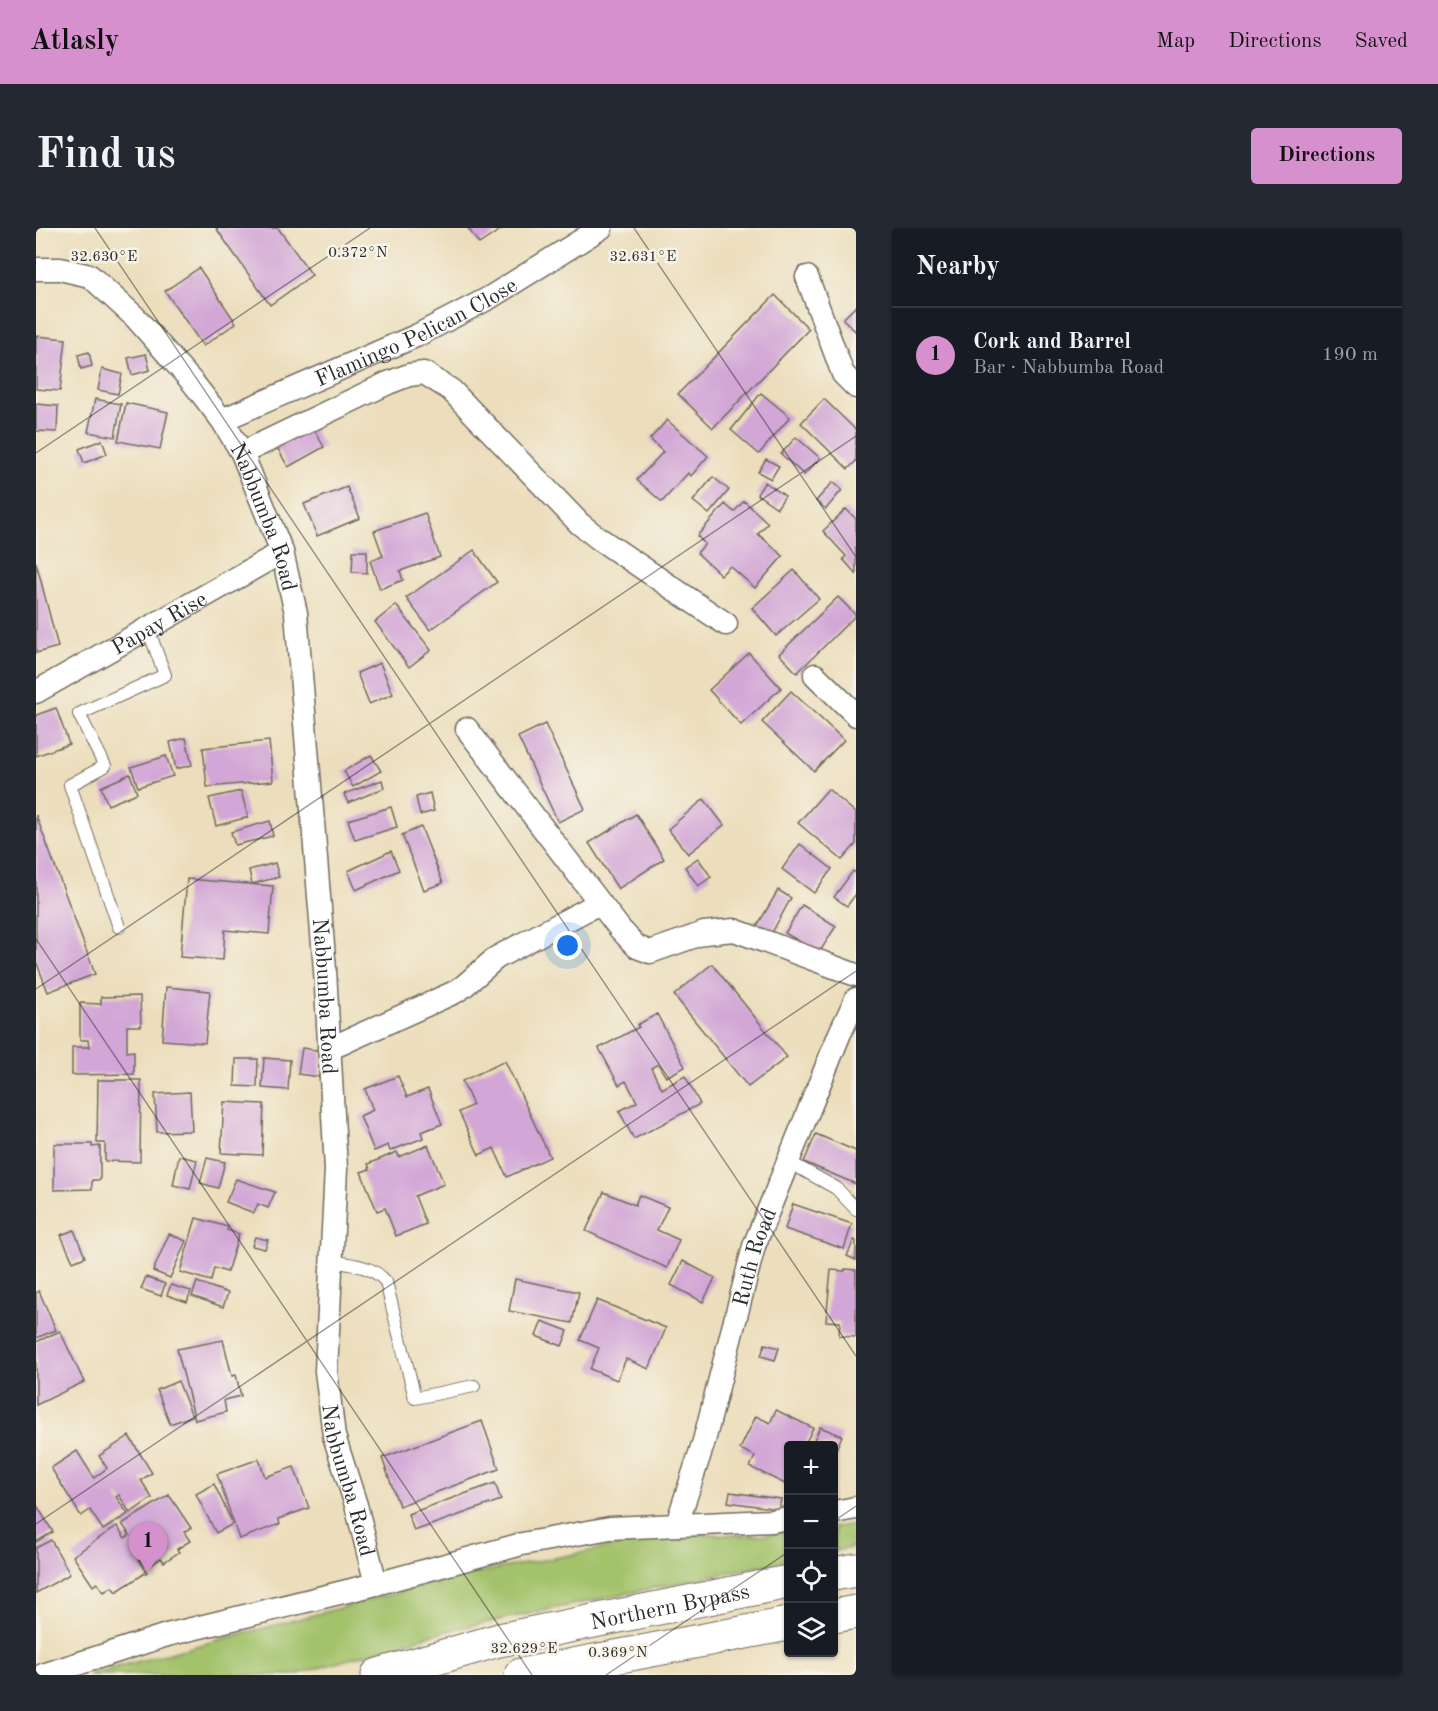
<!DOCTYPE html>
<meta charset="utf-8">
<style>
:root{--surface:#171b24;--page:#242831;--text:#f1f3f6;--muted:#9ea1a6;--line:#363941;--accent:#d690ce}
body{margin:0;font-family:"Old Standard TT",serif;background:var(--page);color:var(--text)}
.controls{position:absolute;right:18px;bottom:18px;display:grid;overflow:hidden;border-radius:6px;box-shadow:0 2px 4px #0004}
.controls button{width:54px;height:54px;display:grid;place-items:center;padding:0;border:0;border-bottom:2px solid var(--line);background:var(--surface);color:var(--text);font:30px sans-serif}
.you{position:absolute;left:532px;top:718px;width:21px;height:21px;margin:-15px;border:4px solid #fff;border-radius:50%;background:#1a73e8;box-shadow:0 0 0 9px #1a73e833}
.badge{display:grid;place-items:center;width:39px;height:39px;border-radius:50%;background:var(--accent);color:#111;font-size:20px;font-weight:700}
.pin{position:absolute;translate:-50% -50px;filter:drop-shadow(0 2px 3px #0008)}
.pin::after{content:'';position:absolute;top:32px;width:21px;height:18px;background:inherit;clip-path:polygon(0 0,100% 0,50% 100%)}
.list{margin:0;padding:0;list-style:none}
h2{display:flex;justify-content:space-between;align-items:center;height:78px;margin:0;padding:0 24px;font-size:26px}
h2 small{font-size:20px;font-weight:400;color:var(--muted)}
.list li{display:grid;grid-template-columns:39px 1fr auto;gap:18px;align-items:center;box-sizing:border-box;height:96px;padding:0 24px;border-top:2px solid var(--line)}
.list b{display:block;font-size:22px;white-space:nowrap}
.list p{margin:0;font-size:20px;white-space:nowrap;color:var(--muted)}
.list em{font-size:20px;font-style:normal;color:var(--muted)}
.icon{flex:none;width:33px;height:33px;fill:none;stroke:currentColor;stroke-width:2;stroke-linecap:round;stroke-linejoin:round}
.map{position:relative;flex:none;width:820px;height:1447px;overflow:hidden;border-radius:6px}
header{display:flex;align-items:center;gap:36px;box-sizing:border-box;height:84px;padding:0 30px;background:var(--accent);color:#111}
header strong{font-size:28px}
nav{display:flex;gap:33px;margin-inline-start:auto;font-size:21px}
.intro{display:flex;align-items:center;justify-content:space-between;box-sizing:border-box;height:144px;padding:0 36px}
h1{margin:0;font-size:42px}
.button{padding:15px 27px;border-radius:6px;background:var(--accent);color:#111;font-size:21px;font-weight:700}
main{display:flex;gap:36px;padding:0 36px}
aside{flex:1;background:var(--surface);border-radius:6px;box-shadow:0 2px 4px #0004}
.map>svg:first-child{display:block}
.green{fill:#a3c26a;stroke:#67764a;stroke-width:1.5}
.building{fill:#d2a6d6}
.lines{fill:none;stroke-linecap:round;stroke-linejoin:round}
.service-casing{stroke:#6f6a5e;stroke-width:14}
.minor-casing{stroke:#6f6a5e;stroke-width:25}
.motorway-casing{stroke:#6f6a5e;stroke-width:35}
.service{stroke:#fff;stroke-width:12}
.minor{stroke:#fff;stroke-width:22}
.motorway{stroke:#fff;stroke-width:33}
.ticks{fill:none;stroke:#2b2b2b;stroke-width:1.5;stroke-opacity:0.45}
.labels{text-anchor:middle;stroke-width:5;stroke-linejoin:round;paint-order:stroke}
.street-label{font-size:22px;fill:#2b2b2b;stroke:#f7f3e8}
.ticks-label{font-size:15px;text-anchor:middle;fill:#2b2b2b;stroke:#f7f3e8;stroke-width:5;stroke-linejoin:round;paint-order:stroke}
</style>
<header>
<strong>Atlasly</strong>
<nav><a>Map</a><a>Directions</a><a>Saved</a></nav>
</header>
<div class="intro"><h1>Find us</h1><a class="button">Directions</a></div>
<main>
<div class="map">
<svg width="820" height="1447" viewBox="0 0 820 1447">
<rect width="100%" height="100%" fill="#f7f3e8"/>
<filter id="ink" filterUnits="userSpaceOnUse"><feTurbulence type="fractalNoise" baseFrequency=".0167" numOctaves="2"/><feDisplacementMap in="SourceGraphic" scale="12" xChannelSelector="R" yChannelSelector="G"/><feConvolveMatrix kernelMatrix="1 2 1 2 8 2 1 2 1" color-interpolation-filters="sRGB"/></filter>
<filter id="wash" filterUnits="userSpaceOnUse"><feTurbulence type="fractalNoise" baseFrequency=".008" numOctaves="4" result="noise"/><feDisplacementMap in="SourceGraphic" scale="24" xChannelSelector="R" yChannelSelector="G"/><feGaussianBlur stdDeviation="1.35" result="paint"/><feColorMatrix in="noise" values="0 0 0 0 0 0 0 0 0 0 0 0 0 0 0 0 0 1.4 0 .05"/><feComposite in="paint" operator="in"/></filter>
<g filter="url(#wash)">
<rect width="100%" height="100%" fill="#ecdebc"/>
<!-- green -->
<g class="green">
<path d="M 820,1296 L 820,1319 L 798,1323 L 798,1299 Z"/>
<path d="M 752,1304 L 752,1332 L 405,1404 L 259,1447 L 51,1447 L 420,1349 L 642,1306 L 721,1307 Z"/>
</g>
<g id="blocks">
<!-- building -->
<g class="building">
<path d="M 180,0 L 242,0 L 276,47 L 234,77 Z"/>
<path d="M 432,0 L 467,0 L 443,16 Z"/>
<path d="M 163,40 L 200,95 L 167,118 L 129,63 Z"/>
<path d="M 739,67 L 773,101 L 677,200 L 642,166 Z"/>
<path d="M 820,78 L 820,104 L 807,91 Z"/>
<path d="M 0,108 L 30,111 L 24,163 L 0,161 Z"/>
<path d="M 53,124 L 56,138 L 45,141 L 42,127 Z"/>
<path d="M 110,126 L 114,142 L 96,147 L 92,130 Z"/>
<path d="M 66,141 L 86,146 L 82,166 L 62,162 Z"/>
<path d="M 725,165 L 754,189 L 723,226 L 695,202 Z"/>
<path d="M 59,171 L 85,176 L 79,209 L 52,204 Z"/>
<path d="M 788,171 L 820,202 L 820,233 L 812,241 L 765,195 Z"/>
<path d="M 90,175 L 132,184 L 124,221 L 82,213 Z"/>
<path d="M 0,176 L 22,178 L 21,204 L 0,203 Z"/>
<path d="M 631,192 L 672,228 L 655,248 L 652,245 L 626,274 L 601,252 L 627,224 L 614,211 Z"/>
<path d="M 276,198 L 288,219 L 252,239 L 240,217 Z"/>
<path d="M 760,209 L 784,230 L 768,247 L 745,226 Z"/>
<path d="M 66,212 L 71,226 L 48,235 L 43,221 Z"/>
<path d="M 730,231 L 743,238 L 735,251 L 722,244 Z"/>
<path d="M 677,249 L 693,262 L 673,286 L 657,273 Z"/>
<path d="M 729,254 L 749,268 L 741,280 L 721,266 Z"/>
<path d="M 797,254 L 806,262 L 790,281 L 780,273 Z"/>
<path d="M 311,259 L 324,290 L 281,308 L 268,276 Z"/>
<path d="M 708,273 L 732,295 L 722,306 L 747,328 L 719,360 L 694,338 L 685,347 L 661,325 L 669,316 L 661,308 L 689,276 L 698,284 Z"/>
<path d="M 810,281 L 820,291 L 820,346 L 807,331 L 810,328 L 787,303 Z"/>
<path d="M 389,285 L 404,329 L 364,343 L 367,352 L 344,361 L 334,333 L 347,328 L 338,303 Z"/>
<path d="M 438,322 L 461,354 L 394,402 L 370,370 Z"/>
<path d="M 317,323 L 331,323 L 331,345 L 316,344 Z"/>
<path d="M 0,334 L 22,419 L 0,425 Z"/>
<path d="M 758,342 L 783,371 L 740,408 L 716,380 Z"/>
<path d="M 802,369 L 820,387 L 761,445 L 743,426 Z"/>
<path d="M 360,377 L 395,422 L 373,439 L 339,394 Z"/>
<path d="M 713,425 L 745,460 L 705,497 L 673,462 Z"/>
<path d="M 344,435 L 357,466 L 333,476 L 321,445 Z"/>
<path d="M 755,463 L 808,512 L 778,543 L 726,494 Z"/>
<path d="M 20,480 L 33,516 L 0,528 L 0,487 Z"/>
<path d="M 509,496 L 549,581 L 522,594 L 482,509 Z"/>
<path d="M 150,510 L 156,537 L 140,541 L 134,514 Z"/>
<path d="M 233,513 L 237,553 L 171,559 L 167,520 Z"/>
<path d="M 335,527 L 345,543 L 317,559 L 308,543 Z"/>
<path d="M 130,528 L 137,548 L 102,559 L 95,539 Z"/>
<path d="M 94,546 L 101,565 L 72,577 L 65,559 Z"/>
<path d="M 346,552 L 348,560 L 312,575 L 308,566 Z"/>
<path d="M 792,561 L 820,585 L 820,616 L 806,632 L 762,595 Z"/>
<path d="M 205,563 L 212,589 L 180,598 L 173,570 Z"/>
<path d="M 394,565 L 398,583 L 384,587 L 380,569 Z"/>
<path d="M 668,571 L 688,597 L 652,626 L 632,601 Z"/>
<path d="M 355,579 L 361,599 L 319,612 L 312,592 Z"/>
<path d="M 600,586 L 628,631 L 582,661 L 553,615 Z"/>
<path d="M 0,587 L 59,746 L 12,764 L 0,733 Z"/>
<path d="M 234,593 L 237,608 L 199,617 L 195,604 Z"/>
<path d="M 385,599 L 407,655 L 388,662 L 366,607 Z"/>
<path d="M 764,616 L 796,641 L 778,665 L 746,641 Z"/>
<path d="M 355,623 L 363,642 L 320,662 L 312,643 Z"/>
<path d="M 662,630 L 675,649 L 662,658 L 649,639 Z"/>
<path d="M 239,635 L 243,649 L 216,656 L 213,642 Z"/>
<path d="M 817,643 L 820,645 L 820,666 L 811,678 L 798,669 Z"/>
<path d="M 151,651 L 237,658 L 233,706 L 189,702 L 187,732 L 144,729 Z"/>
<path d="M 742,662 L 755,670 L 734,708 L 720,700 Z"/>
<path d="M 766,677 L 800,698 L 783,725 L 749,705 Z"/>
<path d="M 676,736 L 751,829 L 712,859 L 638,767 Z"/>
<path d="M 130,759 L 174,763 L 169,815 L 126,812 Z"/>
<path d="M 104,768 L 105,798 L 91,798 L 91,824 L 98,823 L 98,846 L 36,847 L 36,819 L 53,819 L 52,812 L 44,812 L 44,775 L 65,776 L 65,769 Z"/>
<path d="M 621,786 L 649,839 L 630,849 L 622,836 L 615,840 L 626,861 L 649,848 L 664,876 L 598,911 L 583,883 L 601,874 L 590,853 L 583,857 L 563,820 L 603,799 L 601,797 Z"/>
<path d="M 266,820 L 286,823 L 283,849 L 262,846 Z"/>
<path d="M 228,830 L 254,832 L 252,862 L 226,860 Z"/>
<path d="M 200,831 L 222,831 L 221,859 L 199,858 Z"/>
<path d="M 469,833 L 514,929 L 471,949 L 458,920 L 443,927 L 423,884 L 437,877 L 426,853 Z"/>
<path d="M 362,848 L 371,869 L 392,861 L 406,896 L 385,904 L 387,910 L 354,923 L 352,917 L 338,923 L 324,888 L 337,882 L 329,861 Z"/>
<path d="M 62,852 L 105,852 L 104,934 L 69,933 L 69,915 L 61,915 Z"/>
<path d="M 154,864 L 156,903 L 121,904 L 119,866 Z"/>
<path d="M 188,874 L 228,876 L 226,927 L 185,925 Z"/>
<path d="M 780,906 L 820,923 L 820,956 L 768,934 Z"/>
<path d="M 18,916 L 56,916 L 56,919 L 64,918 L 64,952 L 56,952 L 56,961 L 18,962 Z"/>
<path d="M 392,917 L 408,956 L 379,968 L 390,996 L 360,1008 L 349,980 L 341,983 L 325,944 L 334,941 L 332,936 L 361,924 L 363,929 Z"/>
<path d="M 143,928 L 161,932 L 154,961 L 137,957 Z"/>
<path d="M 171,930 L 189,934 L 182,960 L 164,955 Z"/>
<path d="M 200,951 L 239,964 L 232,980 L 222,976 L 218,985 L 190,974 Z"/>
<path d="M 568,964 L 599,977 L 603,967 L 632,979 L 621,1002 L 643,1012 L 631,1040 L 550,1003 Z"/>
<path d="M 757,976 L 816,996 L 808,1021 L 749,1001 Z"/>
<path d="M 160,990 L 192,999 L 191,1002 L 203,1006 L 191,1044 L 178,1040 L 175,1053 L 144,1044 Z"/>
<path d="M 38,1002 L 49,1029 L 37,1034 L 25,1007 Z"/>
<path d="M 133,1006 L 150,1013 L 134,1050 L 117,1043 Z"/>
<path d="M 219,1009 L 232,1012 L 229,1021 L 216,1018 Z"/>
<path d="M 818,1012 L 820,1013 L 820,1032 L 811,1028 Z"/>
<path d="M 647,1033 L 679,1050 L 667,1074 L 635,1057 Z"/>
<path d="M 809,1041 L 820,1042 L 820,1109 L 803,1108 L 804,1094 L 790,1093 L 795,1042 L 809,1043 Z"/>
<path d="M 110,1049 L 129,1056 L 125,1068 L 105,1061 Z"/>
<path d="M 479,1051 L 543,1064 L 536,1095 L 473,1083 Z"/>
<path d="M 161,1054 L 192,1065 L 187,1079 L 156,1068 Z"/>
<path d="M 135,1057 L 155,1063 L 151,1074 L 131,1067 Z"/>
<path d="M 3,1063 L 20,1102 L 0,1110 L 0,1065 Z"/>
<path d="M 561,1072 L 630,1100 L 613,1141 L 590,1131 L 581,1152 L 554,1141 L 563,1120 L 544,1112 Z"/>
<path d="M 506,1093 L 532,1103 L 526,1118 L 500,1108 Z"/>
<path d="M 24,1103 L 48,1154 L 0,1177 L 0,1114 Z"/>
<path d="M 187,1112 L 196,1148 L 200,1147 L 205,1168 L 188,1172 L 190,1184 L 159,1192 L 141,1121 Z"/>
<path d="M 729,1116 L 743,1120 L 739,1132 L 725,1128 Z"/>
<path d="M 142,1153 L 156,1188 L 134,1196 L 121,1162 Z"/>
<path d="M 740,1182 L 777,1200 L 768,1218 L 752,1218 L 752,1249 L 749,1256 L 714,1239 L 719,1228 L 704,1221 L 720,1188 L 734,1195 Z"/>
<path d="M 446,1193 L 463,1241 L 363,1278 L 346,1230 Z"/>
<path d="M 784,1199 L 806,1208 L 798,1226 L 798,1218 L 785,1218 L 777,1214 Z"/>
<path d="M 93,1208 L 116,1245 L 105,1252 L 116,1270 L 94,1285 L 83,1267 L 80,1269 L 92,1286 L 67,1302 L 54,1282 L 45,1288 L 15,1240 L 41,1223 L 58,1250 L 71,1240 L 63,1228 Z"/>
<path d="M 223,1231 L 229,1249 L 258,1239 L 273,1280 L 242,1291 L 244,1296 L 203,1311 L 181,1246 Z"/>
<path d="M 459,1255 L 465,1272 L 378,1303 L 372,1286 Z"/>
<path d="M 178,1256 L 197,1296 L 180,1305 L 160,1266 Z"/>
<path d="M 694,1264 L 745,1271 L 743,1281 L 692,1274 Z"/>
<path d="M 133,1267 L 155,1300 L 148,1304 L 154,1313 L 141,1321 L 143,1324 L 128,1334 L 125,1330 L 113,1339 L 107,1330 L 103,1332 L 111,1344 L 80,1364 L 76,1359 L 68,1364 L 61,1355 L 57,1358 L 37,1328 L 81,1298 L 89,1310 L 94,1307 L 86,1296 Z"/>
<path d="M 0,1276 L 17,1304 L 0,1314 Z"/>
<path d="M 15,1312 L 34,1346 L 0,1365 L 0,1320 Z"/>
</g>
</g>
</g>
<g filter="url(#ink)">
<use href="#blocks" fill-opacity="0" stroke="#6f6a5e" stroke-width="1.5"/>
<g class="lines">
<defs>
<g id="service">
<path d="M 83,699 L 34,557 L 69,538 L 43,486 L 129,447 L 112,401"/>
<path d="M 751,933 L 800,960 L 820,981"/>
<path d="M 296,1033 C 316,1037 336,1037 350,1054 L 379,1170 L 438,1158"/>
</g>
<g id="minor">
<path id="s1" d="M 0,41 L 24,41 L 54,48 L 99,89 L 158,156 L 186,192 L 206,225 L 246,324 L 260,385 L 289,742 L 300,941 L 290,1143 L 298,1208 L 320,1277 L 340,1356"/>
<path d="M 771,49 L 807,146 L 820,159"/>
<path id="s2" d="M 186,192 L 382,107 L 453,70 L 565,0"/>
<path d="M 206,225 L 352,155 L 373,147 L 388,145 L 415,162 L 544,296 L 562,310 L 690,396"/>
<path d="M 779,447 L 820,487"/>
<path id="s3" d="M 0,464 L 246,324"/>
<path d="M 431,501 L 584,701 L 601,719 L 614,724 L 668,705 L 698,702 L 820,747"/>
<path d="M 293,821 L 419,764 L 428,758 L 460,730 L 563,675"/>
<path d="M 798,1284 L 820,1280"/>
<path id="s4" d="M 641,1296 L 668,1213 L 718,1018 L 804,805 L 820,771"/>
<path d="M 7,1447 L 131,1407 L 340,1356 L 486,1316 L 574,1300 L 736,1293 L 752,1290"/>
</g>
<g id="motorway">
<path d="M 798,1346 L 820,1342"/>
<path d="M 798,1388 L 820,1384"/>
<path id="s5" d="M 342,1447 L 463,1412 L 752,1354"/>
<path d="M 485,1447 L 752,1396"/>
</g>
</defs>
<!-- service casing -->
<use href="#service" class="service-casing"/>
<!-- minor casing -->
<use href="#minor" class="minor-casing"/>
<!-- motorway casing -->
<use href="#motorway" class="motorway-casing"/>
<!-- service -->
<use href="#service" class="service"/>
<!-- minor -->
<use href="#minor" class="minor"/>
<!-- motorway -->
<use href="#motorway" class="motorway"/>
</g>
</g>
<!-- ticks -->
<path class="ticks" d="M 59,0 L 820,1128M 598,0 L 820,329M 0,225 L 334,0M 0,711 L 496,1447M 0,761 L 820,208M 798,1293 L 820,1278M 0,1296 L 820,743M 570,1447 L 752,1324"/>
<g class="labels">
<!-- street labels -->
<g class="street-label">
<text dy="8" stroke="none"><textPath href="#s2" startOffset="213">Flamingo Pelican Close</textPath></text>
<text dy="8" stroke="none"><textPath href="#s1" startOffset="357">Nabbumba Road</textPath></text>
<text dy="8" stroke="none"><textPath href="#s3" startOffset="141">Papay Rise</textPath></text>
<text dy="8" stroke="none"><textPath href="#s1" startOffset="843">Nabbumba Road</textPath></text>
<text dy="8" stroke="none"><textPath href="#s4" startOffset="278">Ruth Road</textPath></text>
<text dy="8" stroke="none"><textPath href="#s1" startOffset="1330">Nabbumba Road</textPath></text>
<text dy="8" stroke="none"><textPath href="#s5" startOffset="300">Northern Bypass</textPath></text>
</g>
</g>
<g class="ticks-label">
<text x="322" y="29">0.372°N</text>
<text x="68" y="33">32.630°E</text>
<text x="607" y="33">32.631°E</text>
<text x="488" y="1425">32.629°E</text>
<text x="582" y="1429">0.369°N</text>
</g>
</svg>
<div class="controls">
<button>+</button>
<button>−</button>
<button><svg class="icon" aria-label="locate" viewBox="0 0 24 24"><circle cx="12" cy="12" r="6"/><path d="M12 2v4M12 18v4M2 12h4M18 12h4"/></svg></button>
<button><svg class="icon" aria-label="layers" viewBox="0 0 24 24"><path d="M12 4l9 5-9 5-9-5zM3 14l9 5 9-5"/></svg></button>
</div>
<div class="you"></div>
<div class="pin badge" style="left:112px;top:1345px">1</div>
</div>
<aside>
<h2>Nearby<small></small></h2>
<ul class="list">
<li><span class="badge">1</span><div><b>Cork and Barrel</b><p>Bar · Nabbumba Road</p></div><em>190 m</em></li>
</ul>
</aside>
</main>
